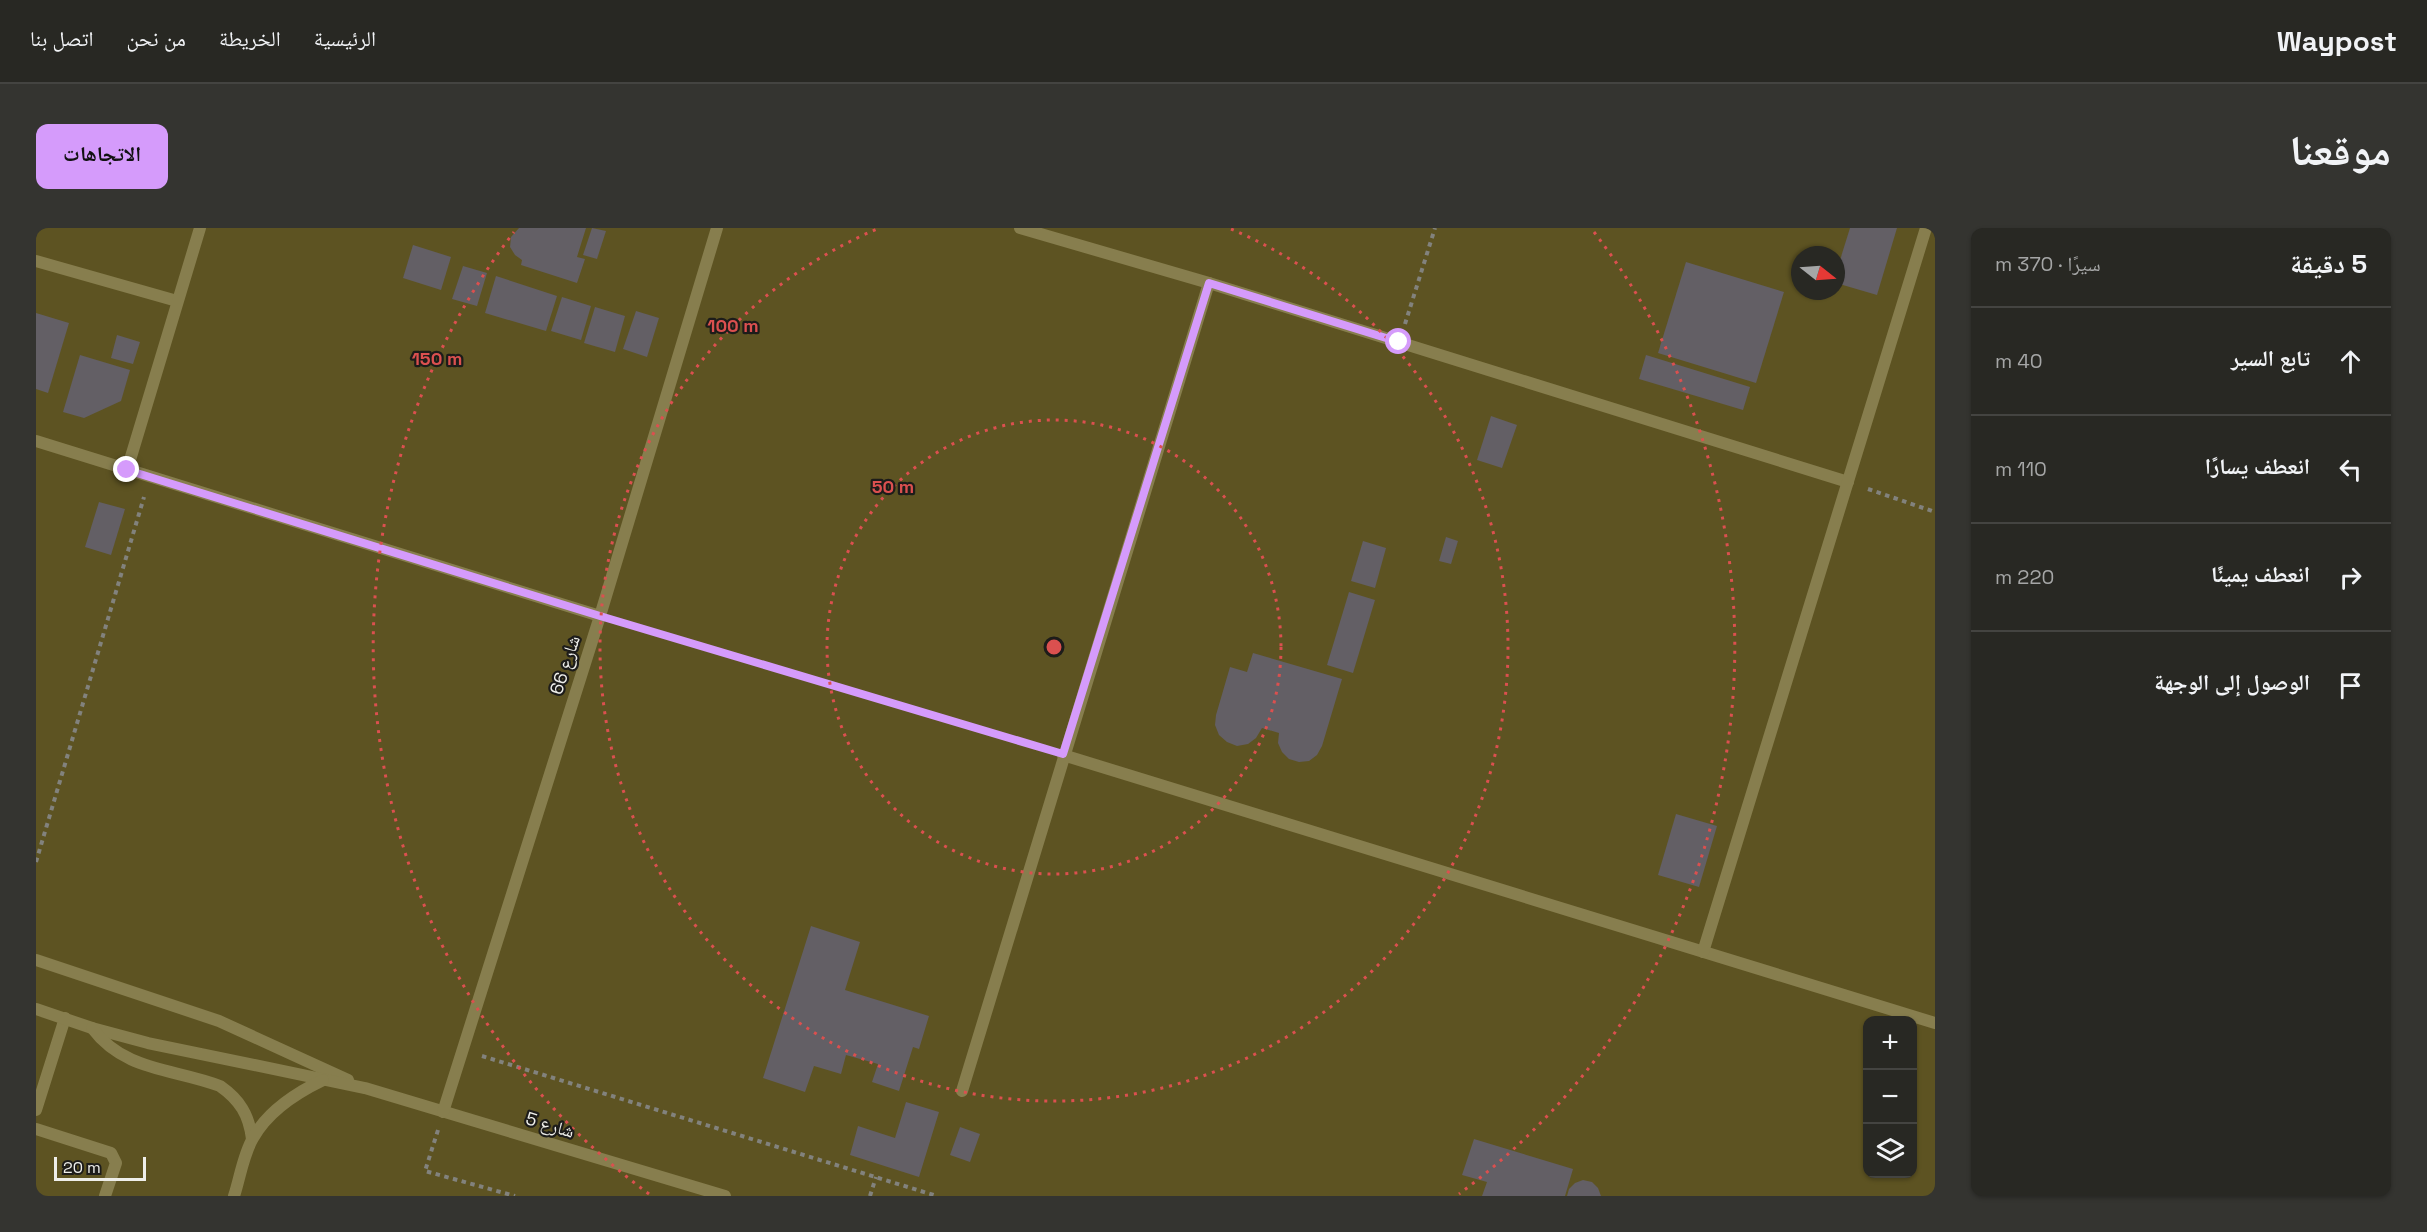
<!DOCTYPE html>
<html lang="ar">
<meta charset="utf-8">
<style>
:root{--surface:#282823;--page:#343430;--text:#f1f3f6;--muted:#a5a6a6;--line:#444441;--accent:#d59bfb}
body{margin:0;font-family:"Space Grotesk","Noto Naskh Arabic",sans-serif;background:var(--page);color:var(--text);direction:rtl}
.controls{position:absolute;right:18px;bottom:18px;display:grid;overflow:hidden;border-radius:12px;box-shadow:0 2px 4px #0004}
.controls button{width:54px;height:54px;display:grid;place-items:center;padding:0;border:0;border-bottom:2px solid var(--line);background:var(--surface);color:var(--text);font:30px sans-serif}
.compass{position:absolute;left:1755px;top:18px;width:54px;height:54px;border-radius:50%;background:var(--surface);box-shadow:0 2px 4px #0004;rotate:107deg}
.scale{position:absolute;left:18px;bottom:15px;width:92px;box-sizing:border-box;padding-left:6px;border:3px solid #eeeeea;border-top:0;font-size:16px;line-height:21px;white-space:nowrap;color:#eeeeea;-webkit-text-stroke:4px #1d1c1a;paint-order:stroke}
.stop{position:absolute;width:18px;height:18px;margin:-14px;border:4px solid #d59bfb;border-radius:50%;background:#fff}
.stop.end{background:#d59bfb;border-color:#fff;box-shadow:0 2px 6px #0008}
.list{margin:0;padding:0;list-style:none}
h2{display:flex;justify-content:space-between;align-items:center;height:78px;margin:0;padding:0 24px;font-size:26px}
h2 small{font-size:20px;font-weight:400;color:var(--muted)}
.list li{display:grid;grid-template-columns:39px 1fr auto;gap:18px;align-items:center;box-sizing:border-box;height:108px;padding:0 24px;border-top:2px solid var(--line)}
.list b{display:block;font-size:22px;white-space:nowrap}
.list em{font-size:20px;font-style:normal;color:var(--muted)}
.icon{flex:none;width:33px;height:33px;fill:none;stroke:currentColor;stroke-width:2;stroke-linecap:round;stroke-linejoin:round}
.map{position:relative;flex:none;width:1899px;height:968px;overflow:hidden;direction:ltr;border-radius:12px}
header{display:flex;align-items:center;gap:36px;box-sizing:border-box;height:84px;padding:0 30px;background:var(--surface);border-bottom:2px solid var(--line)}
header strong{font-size:28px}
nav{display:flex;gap:33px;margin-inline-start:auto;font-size:21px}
.intro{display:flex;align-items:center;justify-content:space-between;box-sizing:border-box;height:144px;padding:0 36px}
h1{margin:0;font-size:42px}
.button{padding:15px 27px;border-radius:12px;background:var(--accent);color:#111;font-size:21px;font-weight:700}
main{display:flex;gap:36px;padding:0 36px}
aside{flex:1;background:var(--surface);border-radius:12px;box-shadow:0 2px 4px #0004}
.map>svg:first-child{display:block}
.green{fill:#5d5322;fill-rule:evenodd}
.building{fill:#635f65}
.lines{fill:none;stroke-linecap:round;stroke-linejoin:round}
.path{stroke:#82827d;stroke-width:4;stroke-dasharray:4.5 4.5;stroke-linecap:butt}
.lane{stroke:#877e4e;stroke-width:12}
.street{stroke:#877e4e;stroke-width:12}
.route{stroke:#d59bfb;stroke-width:8}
.ring{fill:none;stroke:#db504f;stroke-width:3;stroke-dasharray:3 6}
.labels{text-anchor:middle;stroke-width:4.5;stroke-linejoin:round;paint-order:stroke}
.street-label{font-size:18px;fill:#eeeeea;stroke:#1d1c1a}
.centre{fill:#db504f;stroke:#1d1c1a;stroke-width:3}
.ring-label{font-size:18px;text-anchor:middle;font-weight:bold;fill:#db504f;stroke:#1d1c1a;stroke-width:4.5;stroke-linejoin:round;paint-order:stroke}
</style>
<header>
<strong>Waypost</strong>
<nav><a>الرئيسية</a><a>الخريطة</a><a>من نحن</a><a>اتصل بنا</a></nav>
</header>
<div class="intro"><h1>موقعنا</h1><a class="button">الاتجاهات</a></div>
<main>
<aside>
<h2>5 دقيقة<small>سيرًا · 370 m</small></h2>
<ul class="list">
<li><svg class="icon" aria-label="ahead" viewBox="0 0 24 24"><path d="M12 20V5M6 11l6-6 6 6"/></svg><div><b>تابع السير</b></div><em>40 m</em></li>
<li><svg class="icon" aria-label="left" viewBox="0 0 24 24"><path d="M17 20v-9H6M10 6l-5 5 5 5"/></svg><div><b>انعطف يسارًا</b></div><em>110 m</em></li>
<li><svg class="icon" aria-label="right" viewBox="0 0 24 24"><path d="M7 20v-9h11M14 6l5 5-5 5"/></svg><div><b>انعطف يمينًا</b></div><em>220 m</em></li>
<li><svg class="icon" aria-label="arrive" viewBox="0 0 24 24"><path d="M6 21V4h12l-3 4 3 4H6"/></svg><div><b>الوصول إلى الوجهة</b></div></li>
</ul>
</aside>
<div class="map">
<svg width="1899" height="968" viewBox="0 0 1899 968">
<rect width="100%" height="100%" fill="#36352f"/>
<!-- green -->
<path class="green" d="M 0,0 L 1899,0 L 1899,968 L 0,968 ZM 1764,27 L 1800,27 L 1800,63 L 1764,63 ZM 1832,792 L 1876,792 L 1876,946 L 1832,946 Z"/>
<!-- building -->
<g class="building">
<path d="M 483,0 L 550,0 L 541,29 L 549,31 L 541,55 L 485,37 L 486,32 L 479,27 L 474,19 L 475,9 Z"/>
<path d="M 556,0 L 570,3 L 561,31 L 547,27 Z"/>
<path d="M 1814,0 L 1861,0 L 1841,67 L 1800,55 L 1800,45 Z"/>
<path d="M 377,17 L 415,29 L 405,62 L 367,50 Z"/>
<path d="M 1650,34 L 1748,64 L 1720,155 L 1622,125 Z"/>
<path d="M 427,38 L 451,45 L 441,78 L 416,71 Z"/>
<path d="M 460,48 L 521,68 L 510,103 L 449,85 Z"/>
<path d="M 526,69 L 555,78 L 545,112 L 515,103 Z"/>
<path d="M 559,79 L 589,88 L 579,124 L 548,115 Z"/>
<path d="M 600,83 L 623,90 L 611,129 L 587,121 Z"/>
<path d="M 0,85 L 33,95 L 12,165 L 0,161 Z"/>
<path d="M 81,107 L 104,114 L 97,136 L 75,130 Z"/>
<path d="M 44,127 L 94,142 L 85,173 L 48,190 L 27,184 Z"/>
<path d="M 1610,127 L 1714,159 L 1707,182 L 1603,151 Z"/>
<path d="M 1455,188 L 1481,197 L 1466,240 L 1441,232 Z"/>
<path d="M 63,274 L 89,281 L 75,327 L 49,319 Z"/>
<path d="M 1410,309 L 1422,313 L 1415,336 L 1403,333 Z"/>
<path d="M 1327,313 L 1350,320 L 1339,360 L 1315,353 Z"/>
<path d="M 1313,364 L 1339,372 L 1317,445 L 1291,437 Z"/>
<path d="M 1217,425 L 1306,451 L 1286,518 L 1281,527 L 1273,533 L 1263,534 L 1253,531 L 1246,524 L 1242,515 L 1243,505 L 1226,500 L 1220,510 L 1212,516 L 1201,518 L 1191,514 L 1183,507 L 1179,497 L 1180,487 L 1194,439 L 1211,444 Z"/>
<path d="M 1640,586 L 1681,598 L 1663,659 L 1622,647 Z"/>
<path d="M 775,698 L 824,714 L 809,762 L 893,788 L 883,821 L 877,819 L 863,863 L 836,854 L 842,836 L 810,827 L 805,846 L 778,838 L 769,864 L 727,850 Z"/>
<path d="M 870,874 L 903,884 L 883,949 L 814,927 L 822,898 L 859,910 Z"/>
<path d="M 924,899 L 944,906 L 934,934 L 914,927 Z"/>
<path d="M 1438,911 L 1537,941 L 1529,968 L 1446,968 L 1451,954 L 1426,947 Z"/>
<path d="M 1547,952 L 1556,954 L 1562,960 L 1565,968 L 1531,968 L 1533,961 L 1539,955 Z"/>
</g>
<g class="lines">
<!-- path -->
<g class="path">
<path d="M 1369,96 L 1399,0"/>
<path d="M 1832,261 L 1899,284"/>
<path d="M 584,394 L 1008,521"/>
<path d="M 0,634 L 108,269"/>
<path d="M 446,828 L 901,968"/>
<path d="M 402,902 L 389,943 L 479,968"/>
<path d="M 834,968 L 840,949"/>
</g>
<!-- lane -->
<g class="lane">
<path d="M 0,882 L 29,790"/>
<path d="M 0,901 L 75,925 L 80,935 L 69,968"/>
</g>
<!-- street -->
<g class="street">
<path d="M 984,0 L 1173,55 L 1812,254"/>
<path d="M 0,33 L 141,73"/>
<path d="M 0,213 L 564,388"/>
<path d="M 91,242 L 164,0"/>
<path d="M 1027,527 L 1899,795"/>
<path d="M 1667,724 L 1890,0"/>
<path d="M 0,732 L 183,793 L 312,852"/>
<path d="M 0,781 L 56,800 L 112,815 L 329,860 L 689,968"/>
<path d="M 56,800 C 89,844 137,840 184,858 C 204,872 213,887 216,911"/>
<path d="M 926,863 L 1173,55"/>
<path d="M 407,884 L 564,388 L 681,0"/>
<path d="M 198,968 C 204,950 207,927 217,910 C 232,883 260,865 287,852"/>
</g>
</g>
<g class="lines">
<!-- route -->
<path class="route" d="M 91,242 L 564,388 L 1027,526 L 1173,55 L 1363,114"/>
</g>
<!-- distance rings -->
<g class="ring">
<circle cx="1018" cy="419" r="227"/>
<path d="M1195 1A454 454 0 1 1 841 1"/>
<path d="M613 966A681 681 0 0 1 478 4M1558 4A681 681 0 0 1 1423 966"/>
</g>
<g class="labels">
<!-- street labels -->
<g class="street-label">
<text transform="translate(529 437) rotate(-72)" y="6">شارع 66</text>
<text transform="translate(514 897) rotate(17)" y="6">شارع 5</text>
</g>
</g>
<circle cx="1018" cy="419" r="9" class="centre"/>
<g class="ring-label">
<text x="697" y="104">100 m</text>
<text x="401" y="137">150 m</text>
<text x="857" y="265">50 m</text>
</g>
</svg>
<div class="controls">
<button>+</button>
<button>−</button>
<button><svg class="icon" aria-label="layers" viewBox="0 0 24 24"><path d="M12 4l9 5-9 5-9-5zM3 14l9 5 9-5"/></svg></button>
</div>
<svg class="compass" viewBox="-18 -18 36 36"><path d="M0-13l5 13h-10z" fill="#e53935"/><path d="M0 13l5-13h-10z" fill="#a5a6a6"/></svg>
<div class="scale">20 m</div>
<div class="stop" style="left:1363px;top:114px"></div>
<div class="stop end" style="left:91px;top:242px"></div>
</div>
</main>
